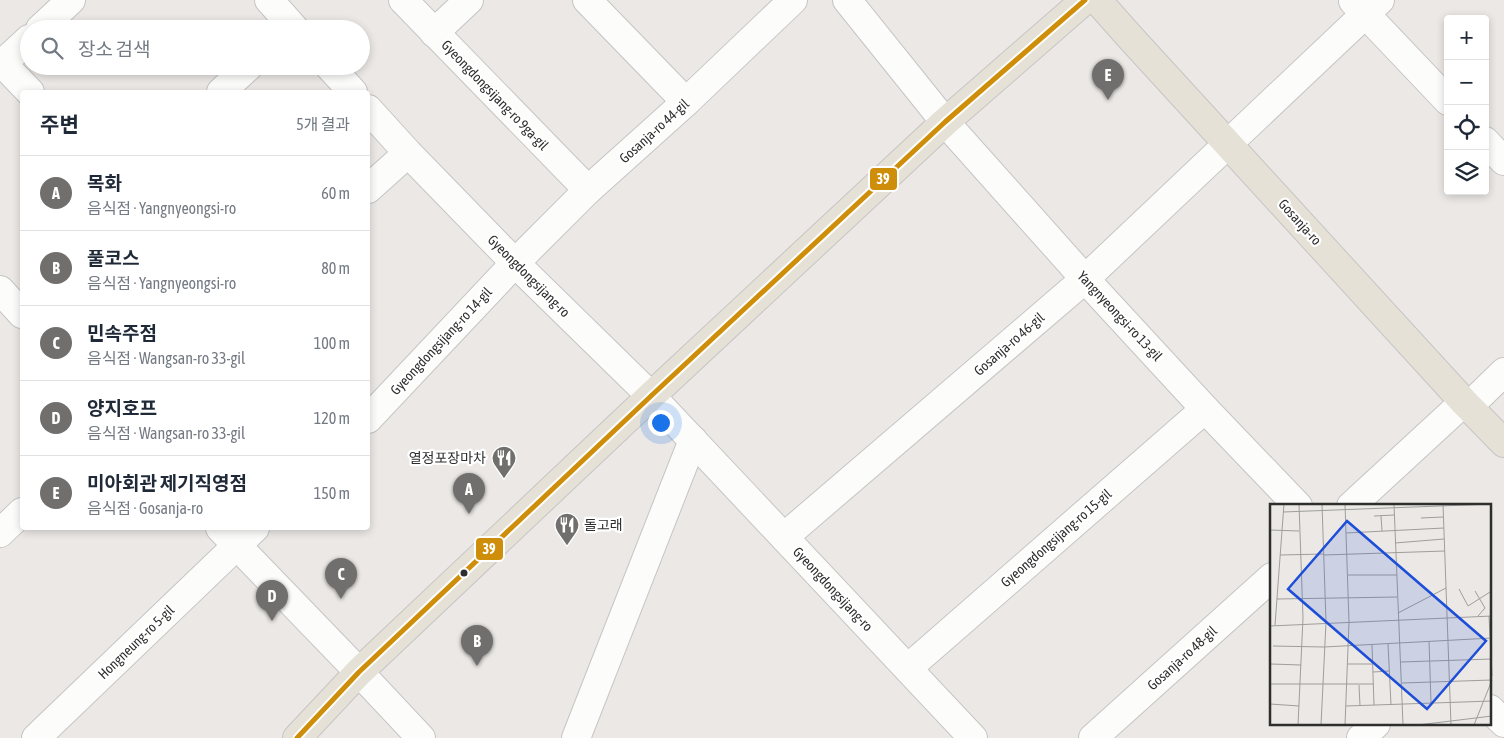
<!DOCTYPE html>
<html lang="ko">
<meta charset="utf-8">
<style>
:root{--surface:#fff;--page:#f2f2f3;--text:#1f2937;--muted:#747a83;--line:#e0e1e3;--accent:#706f6e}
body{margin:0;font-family:"Asap Condensed","Noto Sans KR",sans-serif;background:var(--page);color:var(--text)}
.controls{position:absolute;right:15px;top:15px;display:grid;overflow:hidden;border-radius:5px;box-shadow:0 2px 8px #0003}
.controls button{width:45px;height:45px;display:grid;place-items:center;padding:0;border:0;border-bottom:1px solid var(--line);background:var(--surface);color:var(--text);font:25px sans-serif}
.you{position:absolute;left:660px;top:422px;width:18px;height:18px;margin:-12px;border:4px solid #fff;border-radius:50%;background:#1a73e8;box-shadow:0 0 0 8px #1a73e833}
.badge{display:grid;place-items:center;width:32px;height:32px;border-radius:50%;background:var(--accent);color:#fff;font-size:16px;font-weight:700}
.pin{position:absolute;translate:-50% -41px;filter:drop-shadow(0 1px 2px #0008)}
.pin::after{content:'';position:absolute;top:26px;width:18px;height:15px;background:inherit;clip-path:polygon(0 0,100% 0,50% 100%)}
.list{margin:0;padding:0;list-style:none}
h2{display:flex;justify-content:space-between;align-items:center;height:65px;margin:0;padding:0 20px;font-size:21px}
h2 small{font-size:16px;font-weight:400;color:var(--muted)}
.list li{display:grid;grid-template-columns:32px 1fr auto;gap:15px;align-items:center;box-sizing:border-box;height:75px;padding:0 20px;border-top:1px solid var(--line)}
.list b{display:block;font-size:19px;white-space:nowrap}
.list p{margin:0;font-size:16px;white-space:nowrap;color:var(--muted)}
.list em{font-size:16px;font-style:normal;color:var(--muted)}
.icon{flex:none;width:28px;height:28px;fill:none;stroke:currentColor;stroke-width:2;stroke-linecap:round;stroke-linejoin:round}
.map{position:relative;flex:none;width:1504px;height:738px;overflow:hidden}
.search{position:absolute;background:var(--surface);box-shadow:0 2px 8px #0003;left:20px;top:20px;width:350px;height:55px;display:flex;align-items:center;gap:12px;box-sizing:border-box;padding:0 18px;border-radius:28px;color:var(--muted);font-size:19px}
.panel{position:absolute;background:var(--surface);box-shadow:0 2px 8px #0003;left:20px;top:90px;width:350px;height:440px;border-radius:5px}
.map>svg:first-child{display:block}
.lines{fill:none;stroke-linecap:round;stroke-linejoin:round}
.minor-casing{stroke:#c6c5c5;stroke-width:30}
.major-casing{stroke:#c6c5c4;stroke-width:30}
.minor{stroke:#fcfcfb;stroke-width:28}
.major{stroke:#e6e1d7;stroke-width:28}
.bus-1-casing{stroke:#fff;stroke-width:9}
.bus-1{stroke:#cf8e09;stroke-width:5}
.bus-dot{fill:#2e2e2e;stroke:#fff;stroke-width:2}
.labels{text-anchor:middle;stroke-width:4.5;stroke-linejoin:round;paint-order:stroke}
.street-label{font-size:14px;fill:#2e2e2e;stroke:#fff}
.poi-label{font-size:14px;fill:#2e2e2e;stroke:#fff;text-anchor:end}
.inset-road{fill:none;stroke:#9f9e9c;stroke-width:1}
.view{fill:#1d4ed8;fill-opacity:0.15;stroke:#1d4ed8;stroke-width:2.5}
.inset-edge{fill:none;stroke:#2e2e2e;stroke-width:2.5}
.line-badge{stroke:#fff;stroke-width:2}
.badge-label{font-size:14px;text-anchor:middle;font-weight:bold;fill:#fff}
</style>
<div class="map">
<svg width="1504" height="738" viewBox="0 0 1504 738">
<rect width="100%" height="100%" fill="#ebe8e5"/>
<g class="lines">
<defs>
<g id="minor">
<path d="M 269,0 L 295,29"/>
<path d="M 403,0 L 588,190"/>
<path d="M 587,0 L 686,102"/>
<path d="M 847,0 L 945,122 L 1085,279 L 1205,409 L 1298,506"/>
<path d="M 1353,1 L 1448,101"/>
<path d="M 40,29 L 71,0"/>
<path d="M 434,33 L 469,0"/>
<path d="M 3,64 L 30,92"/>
<path d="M 0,66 L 29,39"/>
<path d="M 329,66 L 353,92"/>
<path d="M 221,92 L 249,66"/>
<path d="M 368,109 L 408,153 L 515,263 L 651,396 L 973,738"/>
<path d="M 1485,141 L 1504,161"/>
<path d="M 368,189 L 408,153"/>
<path d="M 0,290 L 22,314"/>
<path d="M 1468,407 L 1504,372"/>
<path d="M 368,419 L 515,263 L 588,190 L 686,102 L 793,0"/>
<path d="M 1351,506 L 1464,402"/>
<path d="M 220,528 L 359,672 L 421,738"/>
<path d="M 0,533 L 22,512"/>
<path d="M 784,537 L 1085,279 L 1380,0"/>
<path d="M 908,668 L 1205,409"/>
<path d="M 1490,709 L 1504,723"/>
<path d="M 36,738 L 255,528"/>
<path d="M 576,738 L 693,440"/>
<path d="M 1093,738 L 1272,577"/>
<path d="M 1361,738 L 1376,724"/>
</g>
<g id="major">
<path d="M 1097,0 L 1129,36 L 1464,402 L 1504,443"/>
<path d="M 297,738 L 359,672 L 651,396 L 945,122 L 1085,0"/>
</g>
</defs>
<!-- minor casing -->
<use href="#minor" class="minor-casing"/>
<!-- major casing -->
<use href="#major" class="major-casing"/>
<!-- minor -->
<use href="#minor" class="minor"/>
<!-- major -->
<use href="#major" class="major"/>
<defs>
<path id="bus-1" d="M 297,738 L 359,672 L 651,396 L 945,122 L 1085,0"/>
</defs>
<!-- bus-1 casing -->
<use href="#bus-1" class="bus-1-casing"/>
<!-- bus-1 -->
<use href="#bus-1" class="bus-1"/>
</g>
<!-- icons -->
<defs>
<symbol id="restaurant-pin" viewBox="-11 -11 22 30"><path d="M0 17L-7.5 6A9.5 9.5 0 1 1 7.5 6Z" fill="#706f6e" stroke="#fff"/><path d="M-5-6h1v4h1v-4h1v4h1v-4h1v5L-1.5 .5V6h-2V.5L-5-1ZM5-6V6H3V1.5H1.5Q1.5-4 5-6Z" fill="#fff"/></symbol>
</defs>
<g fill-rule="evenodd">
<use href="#restaurant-pin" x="490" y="444" width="28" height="38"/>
<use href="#restaurant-pin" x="553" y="511" width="28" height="38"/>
</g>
<!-- markers -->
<circle class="bus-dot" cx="464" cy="573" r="4.5"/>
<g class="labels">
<!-- street labels -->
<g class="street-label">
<text transform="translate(495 95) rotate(46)" y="5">Gyeongdongsijang-ro 9ga-gil</text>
<text transform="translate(654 131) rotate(-42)" y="5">Gosanja-ro 44-gil</text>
<text transform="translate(1300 222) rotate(48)" y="5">Gosanja-ro</text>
<text transform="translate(529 276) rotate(45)" y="5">Gyeongdongsijang-ro</text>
<text transform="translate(1120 316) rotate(47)" y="5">Yangnyeongsi-ro 13-gil</text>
<text transform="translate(441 341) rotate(-47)" y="5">Gyeongdongsijang-ro 14-gil</text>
<text transform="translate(1009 344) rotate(-41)" y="5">Gosanja-ro 46-gil</text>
<text transform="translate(1056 538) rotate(-41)" y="5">Gyeongdongsijang-ro 15-gil</text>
<text transform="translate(833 589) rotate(47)" y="5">Gyeongdongsijang-ro</text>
<text transform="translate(136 642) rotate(-44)" y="5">Hongneung-ro 5-gil</text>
<text transform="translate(1182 658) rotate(-42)" y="5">Gosanja-ro 48-gil</text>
</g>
<!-- poi labels -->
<g class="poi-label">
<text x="486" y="463">열정포장마차</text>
<text x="584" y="530" text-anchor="start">돌고래</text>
</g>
</g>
<!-- overview -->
<g transform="translate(1270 504)">
<rect width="221" height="221" fill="#ebe8e5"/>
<path class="inset-road" d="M 124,0 L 133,221M 173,0 L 181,221M 13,8 L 222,0M 104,12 L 124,11M 111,12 L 112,27M 151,14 L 173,13M 0,26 L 29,27M 76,29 L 174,24M 125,39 L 174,35M 10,51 L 54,50M 54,51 L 175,47M 78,71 L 127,71M 189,85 L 198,102 L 220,88M 205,87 L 215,104 L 208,112M 7,95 L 127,93M 128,109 L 176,84M 219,112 L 222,172M 5,121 L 14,0M 0,122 L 222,112M 159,137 L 161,199M 118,140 L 121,201M 102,141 L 104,201M 3,142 L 54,143 L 222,134M 131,158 L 222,155M 1,160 L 31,161M 78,160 L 103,160M 103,168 L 119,167M 132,179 L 222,176M 0,180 L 104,180M 89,181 L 90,202M 0,200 L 29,202M 76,202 L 222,197M 28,221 L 33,114 L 29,0M 51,221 L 56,118 L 52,0M 75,221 L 79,118 L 75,0M 148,221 L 222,212M 204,221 L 222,176"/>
<path class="view" d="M 77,17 L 216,137 L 157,205 L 18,85 Z"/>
<rect width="221" height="221" class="inset-edge"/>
</g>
<g class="line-badge">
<rect x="869" y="167" width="29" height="24" rx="5" fill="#cf8e09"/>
<rect x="475" y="537" width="29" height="24" rx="5" fill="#cf8e09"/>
</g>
<g class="badge-label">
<text x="883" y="184">39</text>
<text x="489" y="554">39</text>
</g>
</svg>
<div class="controls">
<button>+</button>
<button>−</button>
<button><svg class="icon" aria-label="locate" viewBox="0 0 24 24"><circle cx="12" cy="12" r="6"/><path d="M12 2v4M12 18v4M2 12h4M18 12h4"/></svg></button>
<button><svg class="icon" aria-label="layers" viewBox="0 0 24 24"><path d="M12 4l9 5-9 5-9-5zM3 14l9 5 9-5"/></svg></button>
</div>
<div class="you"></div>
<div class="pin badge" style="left:469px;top:514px">A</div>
<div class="pin badge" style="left:477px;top:666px">B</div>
<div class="pin badge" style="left:341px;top:599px">C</div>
<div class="pin badge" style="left:272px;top:621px">D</div>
<div class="pin badge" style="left:1108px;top:100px">E</div>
<div class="search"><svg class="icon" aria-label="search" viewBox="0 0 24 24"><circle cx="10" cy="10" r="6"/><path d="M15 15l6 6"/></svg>장소 검색</div>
<section class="panel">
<h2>주변<small>5개 결과</small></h2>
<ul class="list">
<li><span class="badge">A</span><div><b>목화</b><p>음식점 · Yangnyeongsi-ro</p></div><em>60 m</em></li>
<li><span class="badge">B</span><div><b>풀코스</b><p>음식점 · Yangnyeongsi-ro</p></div><em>80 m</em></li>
<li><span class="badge">C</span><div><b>민속주점</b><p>음식점 · Wangsan-ro 33-gil</p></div><em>100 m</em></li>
<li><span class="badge">D</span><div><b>양지호프</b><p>음식점 · Wangsan-ro 33-gil</p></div><em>120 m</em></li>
<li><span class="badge">E</span><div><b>미아회관 제기직영점</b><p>음식점 · Gosanja-ro</p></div><em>150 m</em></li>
</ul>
</section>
</div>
